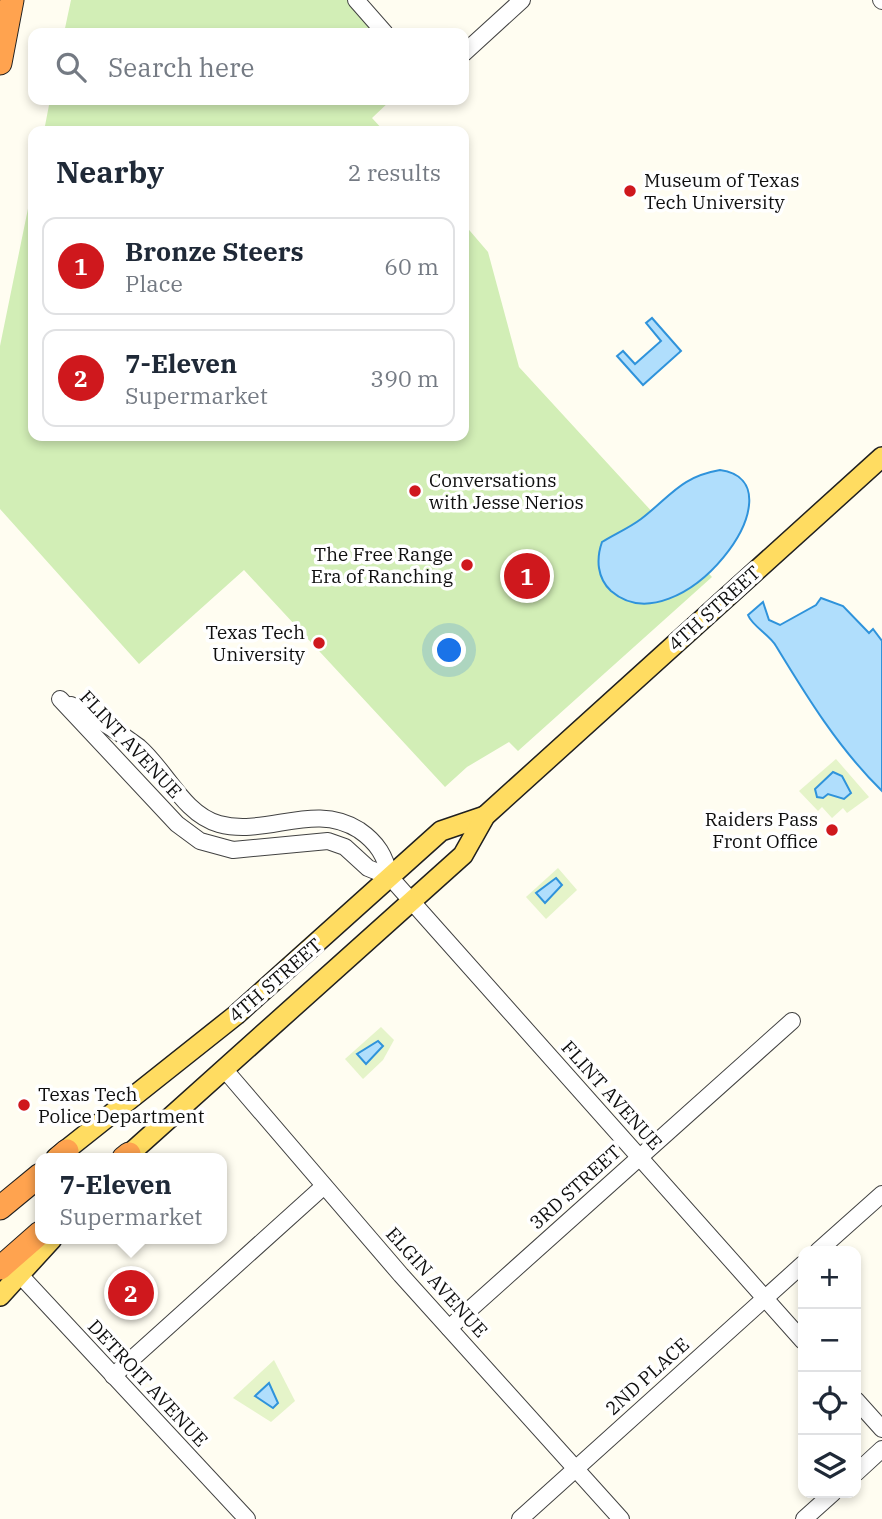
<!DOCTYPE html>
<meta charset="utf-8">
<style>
:root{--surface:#fff;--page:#f2f2f3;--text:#1f2937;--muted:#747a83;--line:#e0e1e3;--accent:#cf181d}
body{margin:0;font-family:"IBM Plex Serif",serif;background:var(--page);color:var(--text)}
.controls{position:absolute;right:21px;bottom:21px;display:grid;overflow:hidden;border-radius:14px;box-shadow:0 4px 10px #0003}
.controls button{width:63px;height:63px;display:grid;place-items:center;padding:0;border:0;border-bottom:2px solid var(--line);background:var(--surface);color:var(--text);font:35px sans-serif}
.you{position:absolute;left:450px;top:651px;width:24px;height:24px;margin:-18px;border:5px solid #fff;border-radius:50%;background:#1a73e8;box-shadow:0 0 0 10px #1a73e833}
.badge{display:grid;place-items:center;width:46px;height:46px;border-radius:50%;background:var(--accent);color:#fff;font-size:23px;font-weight:700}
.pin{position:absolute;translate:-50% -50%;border:4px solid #fff;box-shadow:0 2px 7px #0006}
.popup{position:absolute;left:35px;top:1153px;width:192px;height:91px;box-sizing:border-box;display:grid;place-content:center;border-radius:14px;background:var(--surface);filter:drop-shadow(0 2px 5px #0005);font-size:23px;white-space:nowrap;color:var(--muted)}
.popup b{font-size:26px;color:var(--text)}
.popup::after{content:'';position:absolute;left:50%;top:100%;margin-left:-14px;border:14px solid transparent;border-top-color:var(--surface)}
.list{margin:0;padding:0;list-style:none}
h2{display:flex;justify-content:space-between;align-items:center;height:91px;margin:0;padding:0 28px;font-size:30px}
h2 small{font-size:23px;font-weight:400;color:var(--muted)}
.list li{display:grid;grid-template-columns:46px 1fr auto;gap:21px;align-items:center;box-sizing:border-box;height:98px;margin:0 14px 14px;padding:0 14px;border:2px solid var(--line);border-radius:14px}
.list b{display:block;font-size:26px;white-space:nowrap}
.list p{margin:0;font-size:23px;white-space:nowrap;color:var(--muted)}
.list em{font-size:23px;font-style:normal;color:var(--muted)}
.icon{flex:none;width:38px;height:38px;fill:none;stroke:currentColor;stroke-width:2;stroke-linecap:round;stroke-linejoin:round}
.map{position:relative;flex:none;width:882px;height:1519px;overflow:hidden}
.search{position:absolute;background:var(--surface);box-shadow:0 4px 10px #0003;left:28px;top:28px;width:441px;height:77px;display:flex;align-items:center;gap:18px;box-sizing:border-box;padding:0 24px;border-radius:14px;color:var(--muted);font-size:26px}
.panel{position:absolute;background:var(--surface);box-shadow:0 4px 10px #0003;left:28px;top:126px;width:441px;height:315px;border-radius:14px}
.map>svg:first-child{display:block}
.green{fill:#d2eeb6}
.pitch{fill:#e5f4c9}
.water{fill:#b0defc;stroke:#2f93db;stroke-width:2}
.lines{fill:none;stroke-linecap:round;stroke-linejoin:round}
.minor-casing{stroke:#424242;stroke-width:18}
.major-casing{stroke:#202020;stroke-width:22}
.highway-casing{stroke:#202020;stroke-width:25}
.minor{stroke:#fff;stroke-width:16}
.major{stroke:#ffdc61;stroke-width:19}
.highway{stroke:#ffa34f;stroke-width:23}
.poi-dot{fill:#cf181d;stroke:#fff;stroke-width:2.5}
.labels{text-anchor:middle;stroke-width:7;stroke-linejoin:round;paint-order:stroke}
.poi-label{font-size:19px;fill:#0f0f0f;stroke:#fff;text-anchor:start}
.street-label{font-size:19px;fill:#0f0f0f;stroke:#fff}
</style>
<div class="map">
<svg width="882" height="1519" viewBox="0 0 882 1519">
<rect width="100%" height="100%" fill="#fffdf1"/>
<!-- green -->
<g class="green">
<path d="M 71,0 L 348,0 L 378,33 L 64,33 Z"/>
<path d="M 50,100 L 391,100 L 372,118 L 384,131 L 44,131 Z"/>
<path d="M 33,184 L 33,436 L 464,436 L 464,224 L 488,252 L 519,367 L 712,577 L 518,751 L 509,742 L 467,767 L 445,787 L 244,570 L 139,664 L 0,509 L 0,346 Z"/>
</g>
<!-- pitch -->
<g class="pitch">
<path d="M 836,759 L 869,797 L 847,813 L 843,808 L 832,818 L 822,807 L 818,811 L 799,791 Z"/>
<path d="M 558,868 L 577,890 L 546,919 L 526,897 Z"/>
<path d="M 381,1027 L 394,1040 L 383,1060 L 363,1079 L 345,1059 Z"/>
<path d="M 274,1360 L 295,1401 L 271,1422 L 233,1398 Z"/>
</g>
<!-- water -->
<g class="water">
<path d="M 652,318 L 681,351 L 643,385 L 617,356 L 623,351 L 635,364 L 661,341 L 646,323 Z"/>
<path d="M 720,470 C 807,482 679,650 611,591 C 597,578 596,559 602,542 C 615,534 629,528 641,519 C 671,496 680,477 720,470 Z"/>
<path d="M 821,598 L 843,606 L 869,633 L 873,629 L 882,641 L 882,791 C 839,749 807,697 776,646 C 770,635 752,626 748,615 L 763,602 L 769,620 L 780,625 L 816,605 Z"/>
<path d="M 833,772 L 842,776 L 851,793 L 844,799 L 828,794 L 823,798 L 817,797 L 815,789 Z"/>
<path d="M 556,878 L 562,885 L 545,903 L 536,893 Z"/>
<path d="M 378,1041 L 383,1046 L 366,1064 L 357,1054 Z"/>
<path d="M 269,1383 L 278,1403 L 273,1408 L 255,1396 Z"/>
</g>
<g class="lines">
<defs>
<g id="minor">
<path d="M 356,0 L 385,33"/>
<path d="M 881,0 L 882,1"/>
<path d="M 464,53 L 522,0"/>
<path d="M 60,699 L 177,824 L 200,841 L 233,850 L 328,841 L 345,847 L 368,868 L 390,877 L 803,1341"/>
<path d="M 71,705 C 94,717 118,731 139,747 C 166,770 183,814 219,824 C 267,837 314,801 359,830 C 378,843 385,856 390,877"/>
<path d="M 225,1070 L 401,1275 L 621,1519"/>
<path d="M 818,1251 L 882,1194"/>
<path d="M 20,1275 L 247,1519"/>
<path d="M 449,1328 L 792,1021"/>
<path d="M 113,1376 L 324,1186"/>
<path d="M 856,1400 L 882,1429"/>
<path d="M 856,1473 L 882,1449"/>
<path d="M 520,1519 L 803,1264"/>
<path d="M 804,1519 L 833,1493"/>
</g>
<g id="major">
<path d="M 56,1158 L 236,1015 L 441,831 L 485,816"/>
<path d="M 125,1158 L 463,855 L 485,816 L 882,457"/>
<path d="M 0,1296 L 52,1239"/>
</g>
<g id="highway">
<path d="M 0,63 L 12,0"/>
<path d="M 59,1158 L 67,1151"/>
<path d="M 124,1158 L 129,1154"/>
<path d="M 0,1208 L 40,1175"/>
<path d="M 0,1268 L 40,1233"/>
</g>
</defs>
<!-- minor casing -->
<use href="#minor" class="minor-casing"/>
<!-- major casing -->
<use href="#major" class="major-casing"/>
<!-- highway casing -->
<use href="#highway" class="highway-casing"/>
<!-- minor -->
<use href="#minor" class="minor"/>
<!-- major -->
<use href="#major" class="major"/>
<!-- highway -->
<use href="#highway" class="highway"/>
</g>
<!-- markers -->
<g class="poi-dot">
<circle cx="630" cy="191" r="7"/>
<circle cx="415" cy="491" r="7"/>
<circle cx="467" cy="565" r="7"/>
<circle cx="319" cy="643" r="7"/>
<circle cx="832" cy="830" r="7"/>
<circle cx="24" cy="1105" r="7"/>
</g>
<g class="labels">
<!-- poi labels -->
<g class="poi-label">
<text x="644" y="187">Museum of Texas<tspan x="644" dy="22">Tech University</tspan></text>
<text x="429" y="487">Conversations<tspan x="429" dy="22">with Jesse Nerios</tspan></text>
<text x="453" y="561" text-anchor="end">The Free Range<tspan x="453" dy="22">Era of Ranching</tspan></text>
<text x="305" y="639" text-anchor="end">Texas Tech<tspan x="305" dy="22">University</tspan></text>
<text x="818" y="826" text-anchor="end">Raiders Pass<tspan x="818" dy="22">Front Office</tspan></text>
<text x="38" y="1101">Texas Tech<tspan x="38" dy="22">Police Department</tspan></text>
</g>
<!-- street labels -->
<g class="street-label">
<text transform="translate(714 608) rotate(-42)" y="7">4TH STREET</text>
<text transform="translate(131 744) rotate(47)" y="7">FLINT AVENUE</text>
<text transform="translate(275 980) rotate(-41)" y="7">4TH STREET</text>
<text transform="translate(612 1095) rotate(48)" y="7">FLINT AVENUE</text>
<text transform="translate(575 1187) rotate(-42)" y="7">3RD STREET</text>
<text transform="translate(437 1282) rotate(48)" y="7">ELGIN AVENUE</text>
<text transform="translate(647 1376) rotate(-42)" y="7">2ND PLACE</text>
<text transform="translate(148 1383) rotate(47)" y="7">DETROIT AVENUE</text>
</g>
</g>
</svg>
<div class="controls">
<button>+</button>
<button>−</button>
<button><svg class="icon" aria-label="locate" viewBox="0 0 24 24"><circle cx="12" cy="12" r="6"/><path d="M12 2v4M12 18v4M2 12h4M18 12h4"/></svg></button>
<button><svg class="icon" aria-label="layers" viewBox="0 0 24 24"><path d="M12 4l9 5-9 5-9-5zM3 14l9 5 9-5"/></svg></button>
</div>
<div class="you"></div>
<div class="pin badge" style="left:527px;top:576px">1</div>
<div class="pin badge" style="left:131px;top:1293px">2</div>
<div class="popup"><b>7-Eleven</b>Supermarket</div>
<div class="search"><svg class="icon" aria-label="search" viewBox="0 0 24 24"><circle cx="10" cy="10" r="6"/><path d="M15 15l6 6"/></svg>Search here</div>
<section class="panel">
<h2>Nearby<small>2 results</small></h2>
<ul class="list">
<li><span class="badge">1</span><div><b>Bronze Steers</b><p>Place</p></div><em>60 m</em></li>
<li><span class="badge">2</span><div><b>7-Eleven</b><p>Supermarket</p></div><em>390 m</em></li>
</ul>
</section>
</div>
